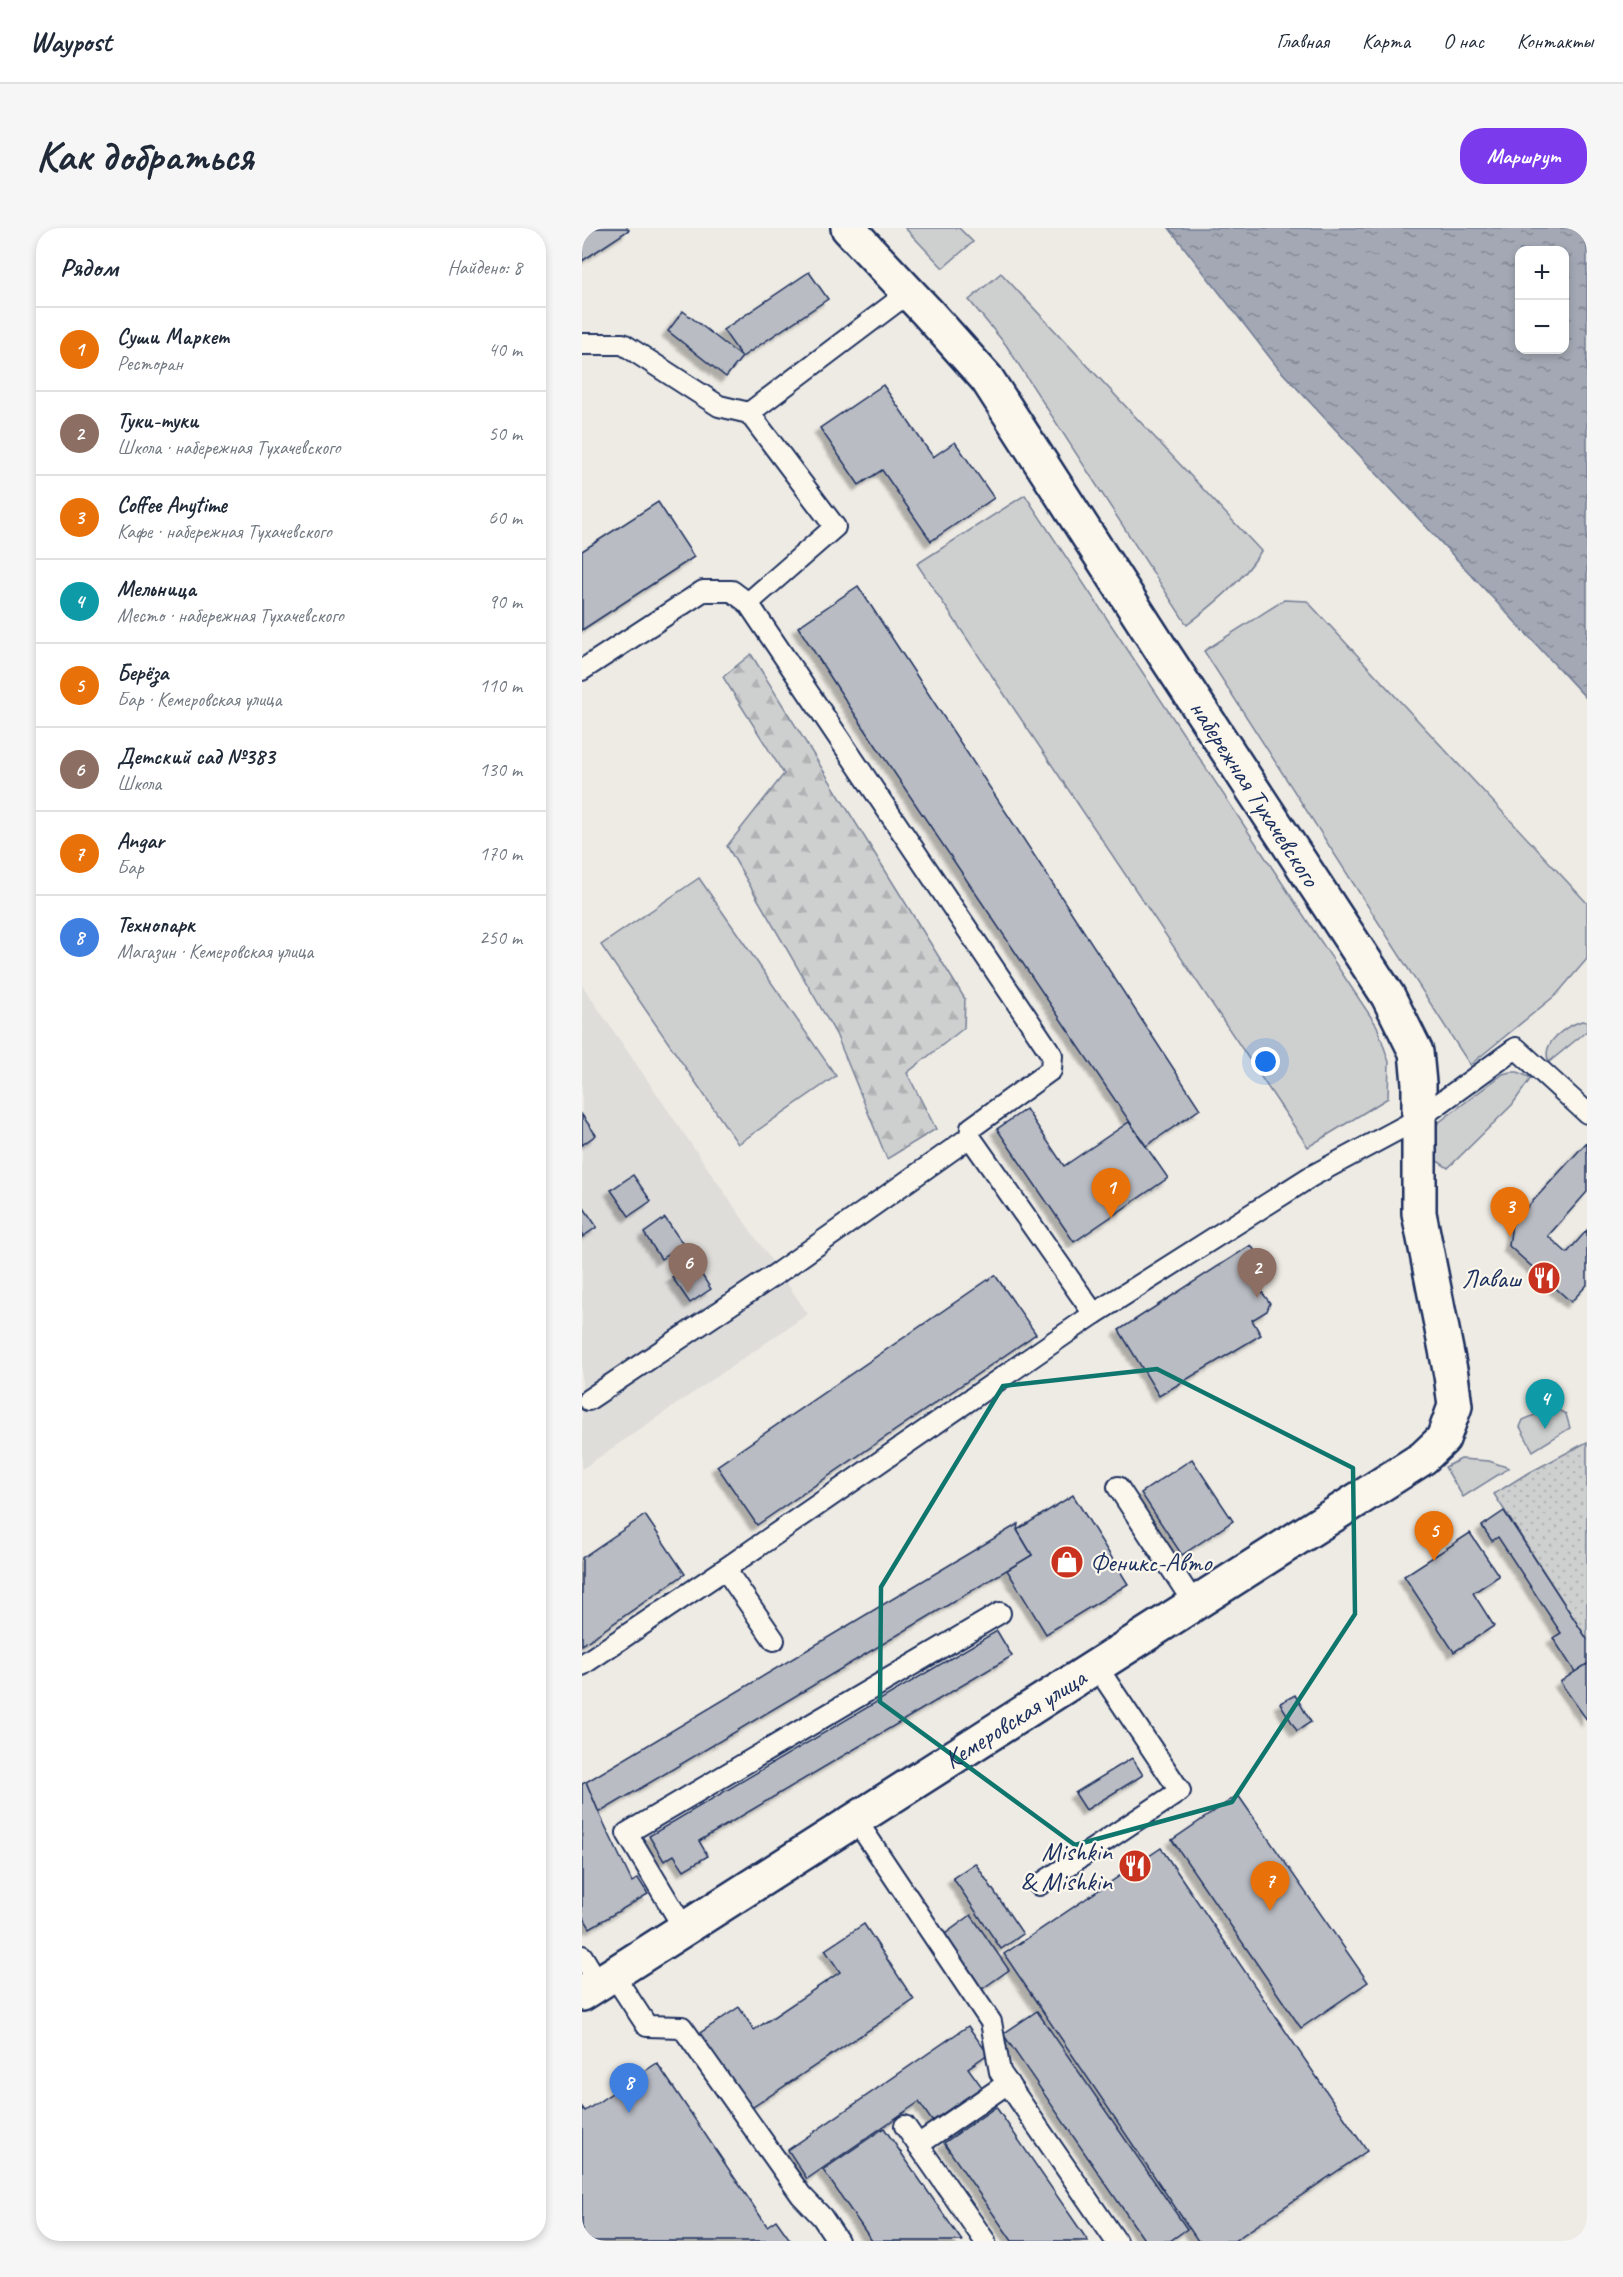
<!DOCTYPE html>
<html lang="ru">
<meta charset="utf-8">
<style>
:root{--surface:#fff;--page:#f6f6f7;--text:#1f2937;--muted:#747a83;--line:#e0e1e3;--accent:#7c3aed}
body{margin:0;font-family:Caveat,sans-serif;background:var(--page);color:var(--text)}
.controls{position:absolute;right:18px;top:18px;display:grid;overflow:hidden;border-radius:12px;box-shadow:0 3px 9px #0003}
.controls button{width:54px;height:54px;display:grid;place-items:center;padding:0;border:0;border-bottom:2px solid var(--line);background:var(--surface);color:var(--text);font:30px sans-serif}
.you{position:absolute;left:684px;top:834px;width:21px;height:21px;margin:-15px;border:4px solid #fff;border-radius:50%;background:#1a73e8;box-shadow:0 0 0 9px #1a73e833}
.badge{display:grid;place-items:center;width:39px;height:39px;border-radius:50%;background:var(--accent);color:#fff;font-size:20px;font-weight:700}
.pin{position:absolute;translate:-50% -50px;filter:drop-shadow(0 2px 3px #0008)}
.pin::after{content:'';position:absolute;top:32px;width:21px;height:18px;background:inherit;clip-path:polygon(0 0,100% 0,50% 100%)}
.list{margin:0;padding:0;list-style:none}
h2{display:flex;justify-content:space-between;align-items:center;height:78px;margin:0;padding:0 24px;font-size:26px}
h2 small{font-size:20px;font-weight:400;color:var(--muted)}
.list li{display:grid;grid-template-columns:39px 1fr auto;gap:18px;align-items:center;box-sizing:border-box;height:84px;padding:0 24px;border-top:2px solid var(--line)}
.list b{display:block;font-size:22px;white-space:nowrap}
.list p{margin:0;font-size:20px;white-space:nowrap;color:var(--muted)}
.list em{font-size:20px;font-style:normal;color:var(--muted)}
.map{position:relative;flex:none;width:1005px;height:2013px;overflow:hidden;border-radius:24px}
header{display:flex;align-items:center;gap:36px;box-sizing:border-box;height:84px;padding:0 30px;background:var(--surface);border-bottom:2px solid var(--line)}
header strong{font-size:28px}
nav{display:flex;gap:33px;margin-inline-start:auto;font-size:21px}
.intro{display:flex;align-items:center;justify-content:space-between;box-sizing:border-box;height:144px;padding:0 36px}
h1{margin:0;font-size:42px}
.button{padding:15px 27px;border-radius:24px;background:var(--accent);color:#fff;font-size:21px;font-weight:700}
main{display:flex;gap:36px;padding:0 36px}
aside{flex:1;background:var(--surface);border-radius:24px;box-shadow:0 3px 9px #0003}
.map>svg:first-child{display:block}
.built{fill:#deddda}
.grass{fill:#cecfcf;stroke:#747f96;stroke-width:1.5}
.forest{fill:url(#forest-firs);stroke:#747f96;stroke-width:1.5}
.park{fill:url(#park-dots);stroke:#747f96;stroke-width:1.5}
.water{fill:url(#water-ripples);stroke:#6d7892;stroke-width:1.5;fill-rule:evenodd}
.building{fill:#b9bcc3;stroke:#1b2f5e;stroke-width:1.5;filter:url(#shadow)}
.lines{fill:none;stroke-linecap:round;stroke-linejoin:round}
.lane-casing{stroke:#1b2f5e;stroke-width:24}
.street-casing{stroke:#1b2f5e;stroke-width:38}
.lane{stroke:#fbf7ec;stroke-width:20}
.street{stroke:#fbf7ec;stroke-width:33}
.marked{fill:none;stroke:#0f766e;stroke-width:4.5;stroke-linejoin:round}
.labels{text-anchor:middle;stroke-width:4.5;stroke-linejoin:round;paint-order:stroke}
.street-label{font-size:26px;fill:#1b2f5e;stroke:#fbf7ec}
.poi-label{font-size:26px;fill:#1b2f5e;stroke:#fbf7ec;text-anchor:end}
</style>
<header>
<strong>Waypost</strong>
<nav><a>Главная</a><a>Карта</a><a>О нас</a><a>Контакты</a></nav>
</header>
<div class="intro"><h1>Как добраться</h1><a class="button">Маршрут</a></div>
<main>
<aside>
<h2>Рядом<small>Найдено: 8</small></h2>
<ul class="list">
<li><span class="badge" style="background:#e8710a">1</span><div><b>Суши Маркет</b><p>Ресторан</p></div><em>40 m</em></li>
<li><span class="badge" style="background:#8d6e63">2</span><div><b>Туки-туки</b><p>Школа · набережная Тухачевского</p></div><em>50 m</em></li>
<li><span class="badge" style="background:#e8710a">3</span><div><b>Coffee Anytime</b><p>Кафе · набережная Тухачевского</p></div><em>60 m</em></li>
<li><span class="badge" style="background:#0f9aa8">4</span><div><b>Мельница</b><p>Место · набережная Тухачевского</p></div><em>90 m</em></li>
<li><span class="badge" style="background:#e8710a">5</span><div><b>Берёза</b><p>Бар · Кемеровская улица</p></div><em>110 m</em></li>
<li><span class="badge" style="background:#8d6e63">6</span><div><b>Детский сад №383</b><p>Школа</p></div><em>130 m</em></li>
<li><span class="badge" style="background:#e8710a">7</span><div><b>Angar</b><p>Бар</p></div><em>170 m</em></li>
<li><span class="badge" style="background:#3f7fe0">8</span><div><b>Технопарк</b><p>Магазин · Кемеровская улица</p></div><em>250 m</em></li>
</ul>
</aside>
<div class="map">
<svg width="1005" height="2013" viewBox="0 0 1005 2013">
<defs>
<pattern id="forest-firs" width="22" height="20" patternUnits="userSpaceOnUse" patternTransform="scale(1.5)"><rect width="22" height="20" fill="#cecfcf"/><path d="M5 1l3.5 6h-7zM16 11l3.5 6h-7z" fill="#b0b2b4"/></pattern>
<pattern id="park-dots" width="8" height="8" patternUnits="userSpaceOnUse" patternTransform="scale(1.5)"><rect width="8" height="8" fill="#cecfcf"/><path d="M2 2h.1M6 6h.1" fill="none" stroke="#b0b2b4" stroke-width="1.8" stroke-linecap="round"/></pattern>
<pattern id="water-ripples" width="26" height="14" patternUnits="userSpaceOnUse" patternTransform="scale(1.5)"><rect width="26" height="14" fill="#a3a8b4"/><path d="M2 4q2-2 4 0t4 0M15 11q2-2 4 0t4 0" fill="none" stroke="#848996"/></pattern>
<filter id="shadow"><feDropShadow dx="-5.5" dy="5.5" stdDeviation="1.5" flood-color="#0004"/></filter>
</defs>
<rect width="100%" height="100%" fill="#eeebe4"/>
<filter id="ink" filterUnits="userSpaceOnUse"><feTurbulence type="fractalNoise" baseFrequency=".0167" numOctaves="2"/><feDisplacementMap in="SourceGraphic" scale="12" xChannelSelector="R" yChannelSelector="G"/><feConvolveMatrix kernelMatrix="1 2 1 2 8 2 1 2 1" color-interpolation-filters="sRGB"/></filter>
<g filter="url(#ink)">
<!-- built -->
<path class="built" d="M 0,757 L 226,1086 L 0,1241 Z"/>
<!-- grass -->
<g class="grass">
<path d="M 323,0 L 377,0 L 391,14 L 361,40 Z"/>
<path d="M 419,45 L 679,323 C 661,353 632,376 605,397 L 424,117 L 387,72 Z"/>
<path d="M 443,267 L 795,798 L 807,834 L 806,870 L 726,919 L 335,336 Z"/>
<path d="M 702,372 L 725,373 L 1005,675 L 1005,731 L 975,766 L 888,837 L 622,423 Z"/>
<path d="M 117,650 L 254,848 L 156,916 L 19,717 Z"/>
<path d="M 1000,793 L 1005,794 L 1005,803 L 967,834 C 958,815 984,798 1000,793 Z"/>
<path d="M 928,844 L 936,844 L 949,850 L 930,877 L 866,940 L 846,927 L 848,912 L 856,895 L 921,846 Z"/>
<path d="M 964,1182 L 976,1182 L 984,1186 L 988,1200 L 951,1223 L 938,1199 L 941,1192 Z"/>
<path d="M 879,1231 L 907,1233 L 927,1240 L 881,1269 L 863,1239 Z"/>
</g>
<!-- forest -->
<path class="forest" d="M 169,426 L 383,771 L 382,800 L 325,845 L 354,901 L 305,931 L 254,806 L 145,618 L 202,546 L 141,449 Z"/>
<!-- park -->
<path class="park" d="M 1005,1214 L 1005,1411 L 912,1266 L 941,1248 Z"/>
<!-- water -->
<path class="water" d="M 587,0 L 1005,0 L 1005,471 L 696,140 ZM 938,22 L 982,22 L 982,122 L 938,122 Z"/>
<!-- building -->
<g class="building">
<path d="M 0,0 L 45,0 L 47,2 L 0,33 Z"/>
<path d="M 227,44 L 246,71 L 160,129 L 141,102 Z"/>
<path d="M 101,83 L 160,129 L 144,149 L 86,103 Z"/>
<path d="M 301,157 L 351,229 L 373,214 L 412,270 L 349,313 L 300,242 L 277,257 L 238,200 Z"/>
<path d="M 76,274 L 112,329 L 0,402 L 0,323 Z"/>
<path d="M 276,358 L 618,881 L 564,918 L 270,482 L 216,399 Z"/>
<path d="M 444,881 L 482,938 L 547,894 L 586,950 L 492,1014 L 415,901 Z"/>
<path d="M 0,887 L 14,907 L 0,917 Z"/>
<path d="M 1005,914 L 1005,964 L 966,1008 L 985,1025 L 1005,1002 L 1005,1057 L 989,1074 L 927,1018 L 930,996 Z"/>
<path d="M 51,947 L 69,973 L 47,988 L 29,962 Z"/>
<path d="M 0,977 L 15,999 L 0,1009 Z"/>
<path d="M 83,990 L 101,1016 L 79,1031 L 62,1005 Z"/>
<path d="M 669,1017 L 682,1037 L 680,1044 L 674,1049 L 674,1056 L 688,1075 L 685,1083 L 670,1092 L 679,1107 L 577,1168 L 537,1102 Z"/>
<path d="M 112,1035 L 129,1061 L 108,1075 L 90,1049 Z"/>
<path d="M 413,1047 L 454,1106 L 175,1297 L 135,1238 Z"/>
<path d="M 610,1231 L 651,1293 L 600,1327 L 559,1265 Z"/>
<path d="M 491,1267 L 546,1356 L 464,1406 L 425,1342 L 450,1327 L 435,1302 Z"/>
<path d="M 922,1283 L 1005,1411 L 1005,1436 L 993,1444 L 971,1410 L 979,1405 L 916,1309 L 910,1313 L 900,1298 Z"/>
<path d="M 63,1287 L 103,1346 L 0,1417 L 0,1330 Z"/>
<path d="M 436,1296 L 435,1302 L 450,1327 L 17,1585 L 4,1554 Z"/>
<path d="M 888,1305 L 917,1348 L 891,1365 L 912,1398 L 872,1424 L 822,1348 Z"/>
<path d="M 415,1403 L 430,1428 L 117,1613 L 126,1628 L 102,1642 L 92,1627 L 82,1633 L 67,1608 Z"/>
<path d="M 1005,1436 L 1005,1492 L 978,1454 Z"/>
<path d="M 713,1467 L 729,1494 L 715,1503 L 698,1475 Z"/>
<path d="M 550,1530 L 561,1547 L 504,1582 L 493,1565 Z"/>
<path d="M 4,1554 L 17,1585 L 50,1654 L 56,1650 L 66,1666 L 8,1700 L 0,1687 L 0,1556 Z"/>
<path d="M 656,1567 L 786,1754 L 719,1800 L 590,1612 Z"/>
<path d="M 579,1620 L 785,1923 L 652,2013 L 616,2013 L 422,1726 Z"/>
<path d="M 393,1635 L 441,1706 L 419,1721 L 371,1650 Z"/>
<path d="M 389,1687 L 427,1742 L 400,1761 L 363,1706 Z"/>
<path d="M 282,1696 L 332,1772 L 168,1881 L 118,1805 L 157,1779 L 172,1802 L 258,1744 L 243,1722 Z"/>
<path d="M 455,1783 L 605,2001 L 588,2013 L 563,2013 L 421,1806 Z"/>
<path d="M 386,1798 L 406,1826 L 386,1840 L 400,1859 L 350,1893 L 337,1874 L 225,1951 L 206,1922 Z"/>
<path d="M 75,1835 L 185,1998 L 194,1992 L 209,2013 L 0,2013 L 0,1879 L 3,1883 Z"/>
<path d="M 414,1879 L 506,2013 L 430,2013 L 362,1915 Z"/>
<path d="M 302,1900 L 380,2013 L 290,2013 L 241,1942 Z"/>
</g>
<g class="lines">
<defs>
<g id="lane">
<path d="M 0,116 L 41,116 L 137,178 L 167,185 L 253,299 L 166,375"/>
<path d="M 167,185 L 326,65"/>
<path d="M 0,442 L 121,363 L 150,363 L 166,375 L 470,827 L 469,842 L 389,900 L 388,909 L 512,1086"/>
<path d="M 6,1172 L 197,1044 L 388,909"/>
<path d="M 536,1259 L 613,1377"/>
<path d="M 143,1341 L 192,1412"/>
<path d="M 0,1437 L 143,1341 L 512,1086 L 728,949 L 836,891 L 934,820 L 1005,885"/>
<path d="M 274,1592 L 409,1794 L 418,1844 L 534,2013"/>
<path d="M 457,1657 L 598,1563 L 515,1439"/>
<path d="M 103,1702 L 45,1605 L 418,1385"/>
<path d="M 0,1728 L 17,1756"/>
<path d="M 31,1746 L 65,1798 L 100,1799 L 219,1967 L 240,1989 L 256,2013"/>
<path d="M 323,1898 L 403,2013"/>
<path d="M 336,1917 L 426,1855"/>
</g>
<g id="street">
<path id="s1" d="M 0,1766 L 841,1230 L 861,1211 L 873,1178 L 869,1147 L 837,985 L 837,855 L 834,824 L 806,768 L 584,429 L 405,151 L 346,85 L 266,0"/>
</g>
</defs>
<!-- lane casing -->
<use href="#lane" class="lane-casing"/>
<!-- street casing -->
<use href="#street" class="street-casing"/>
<!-- lane -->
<use href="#lane" class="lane"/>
<!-- street -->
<use href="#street" class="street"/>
</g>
</g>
<!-- marked area -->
<path class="marked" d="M 575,1141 L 771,1240 L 773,1386 L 650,1574 L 493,1617 L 298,1474 L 299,1359 L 421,1158 Z"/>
<!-- icons -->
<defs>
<symbol id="restaurant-disc" viewBox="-11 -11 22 22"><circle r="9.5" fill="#c8321e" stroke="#fbf7ec"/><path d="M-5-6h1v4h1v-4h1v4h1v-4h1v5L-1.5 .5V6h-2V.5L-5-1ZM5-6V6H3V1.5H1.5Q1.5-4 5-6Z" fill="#fff"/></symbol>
<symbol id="shop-disc" viewBox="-11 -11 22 22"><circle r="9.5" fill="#c8321e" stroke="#fbf7ec"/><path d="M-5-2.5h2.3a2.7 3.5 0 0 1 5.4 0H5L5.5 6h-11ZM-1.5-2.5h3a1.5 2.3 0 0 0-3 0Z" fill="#fff"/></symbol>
</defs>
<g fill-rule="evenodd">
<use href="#restaurant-disc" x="943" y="1031" width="38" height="38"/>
<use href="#shop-disc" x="466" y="1315" width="38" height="38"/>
<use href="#restaurant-disc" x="534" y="1619" width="38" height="38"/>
</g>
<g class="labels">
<!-- street labels -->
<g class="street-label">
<text transform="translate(673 565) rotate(57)" y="9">набережная Тухачевского</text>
<text dy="9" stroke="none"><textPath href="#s1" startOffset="513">Кемеровская улица</textPath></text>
</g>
<!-- poi labels -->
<g class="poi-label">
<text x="939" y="1059">Лаваш</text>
<text x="508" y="1343" text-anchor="start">Феникс-Авто</text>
<text x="530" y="1632">Mishkin<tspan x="530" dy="30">&amp; Mishkin</tspan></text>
</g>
</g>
</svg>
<div class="controls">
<button>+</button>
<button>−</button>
</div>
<div class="you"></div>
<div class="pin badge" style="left:529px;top:990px;background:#e8710a">1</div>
<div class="pin badge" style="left:675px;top:1070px;background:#8d6e63">2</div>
<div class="pin badge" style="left:928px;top:1009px;background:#e8710a">3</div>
<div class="pin badge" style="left:963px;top:1201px;background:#0f9aa8">4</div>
<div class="pin badge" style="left:852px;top:1333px;background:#e8710a">5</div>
<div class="pin badge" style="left:106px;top:1065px;background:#8d6e63">6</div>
<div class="pin badge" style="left:688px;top:1683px;background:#e8710a">7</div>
<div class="pin badge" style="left:47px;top:1885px;background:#3f7fe0">8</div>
</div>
</main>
